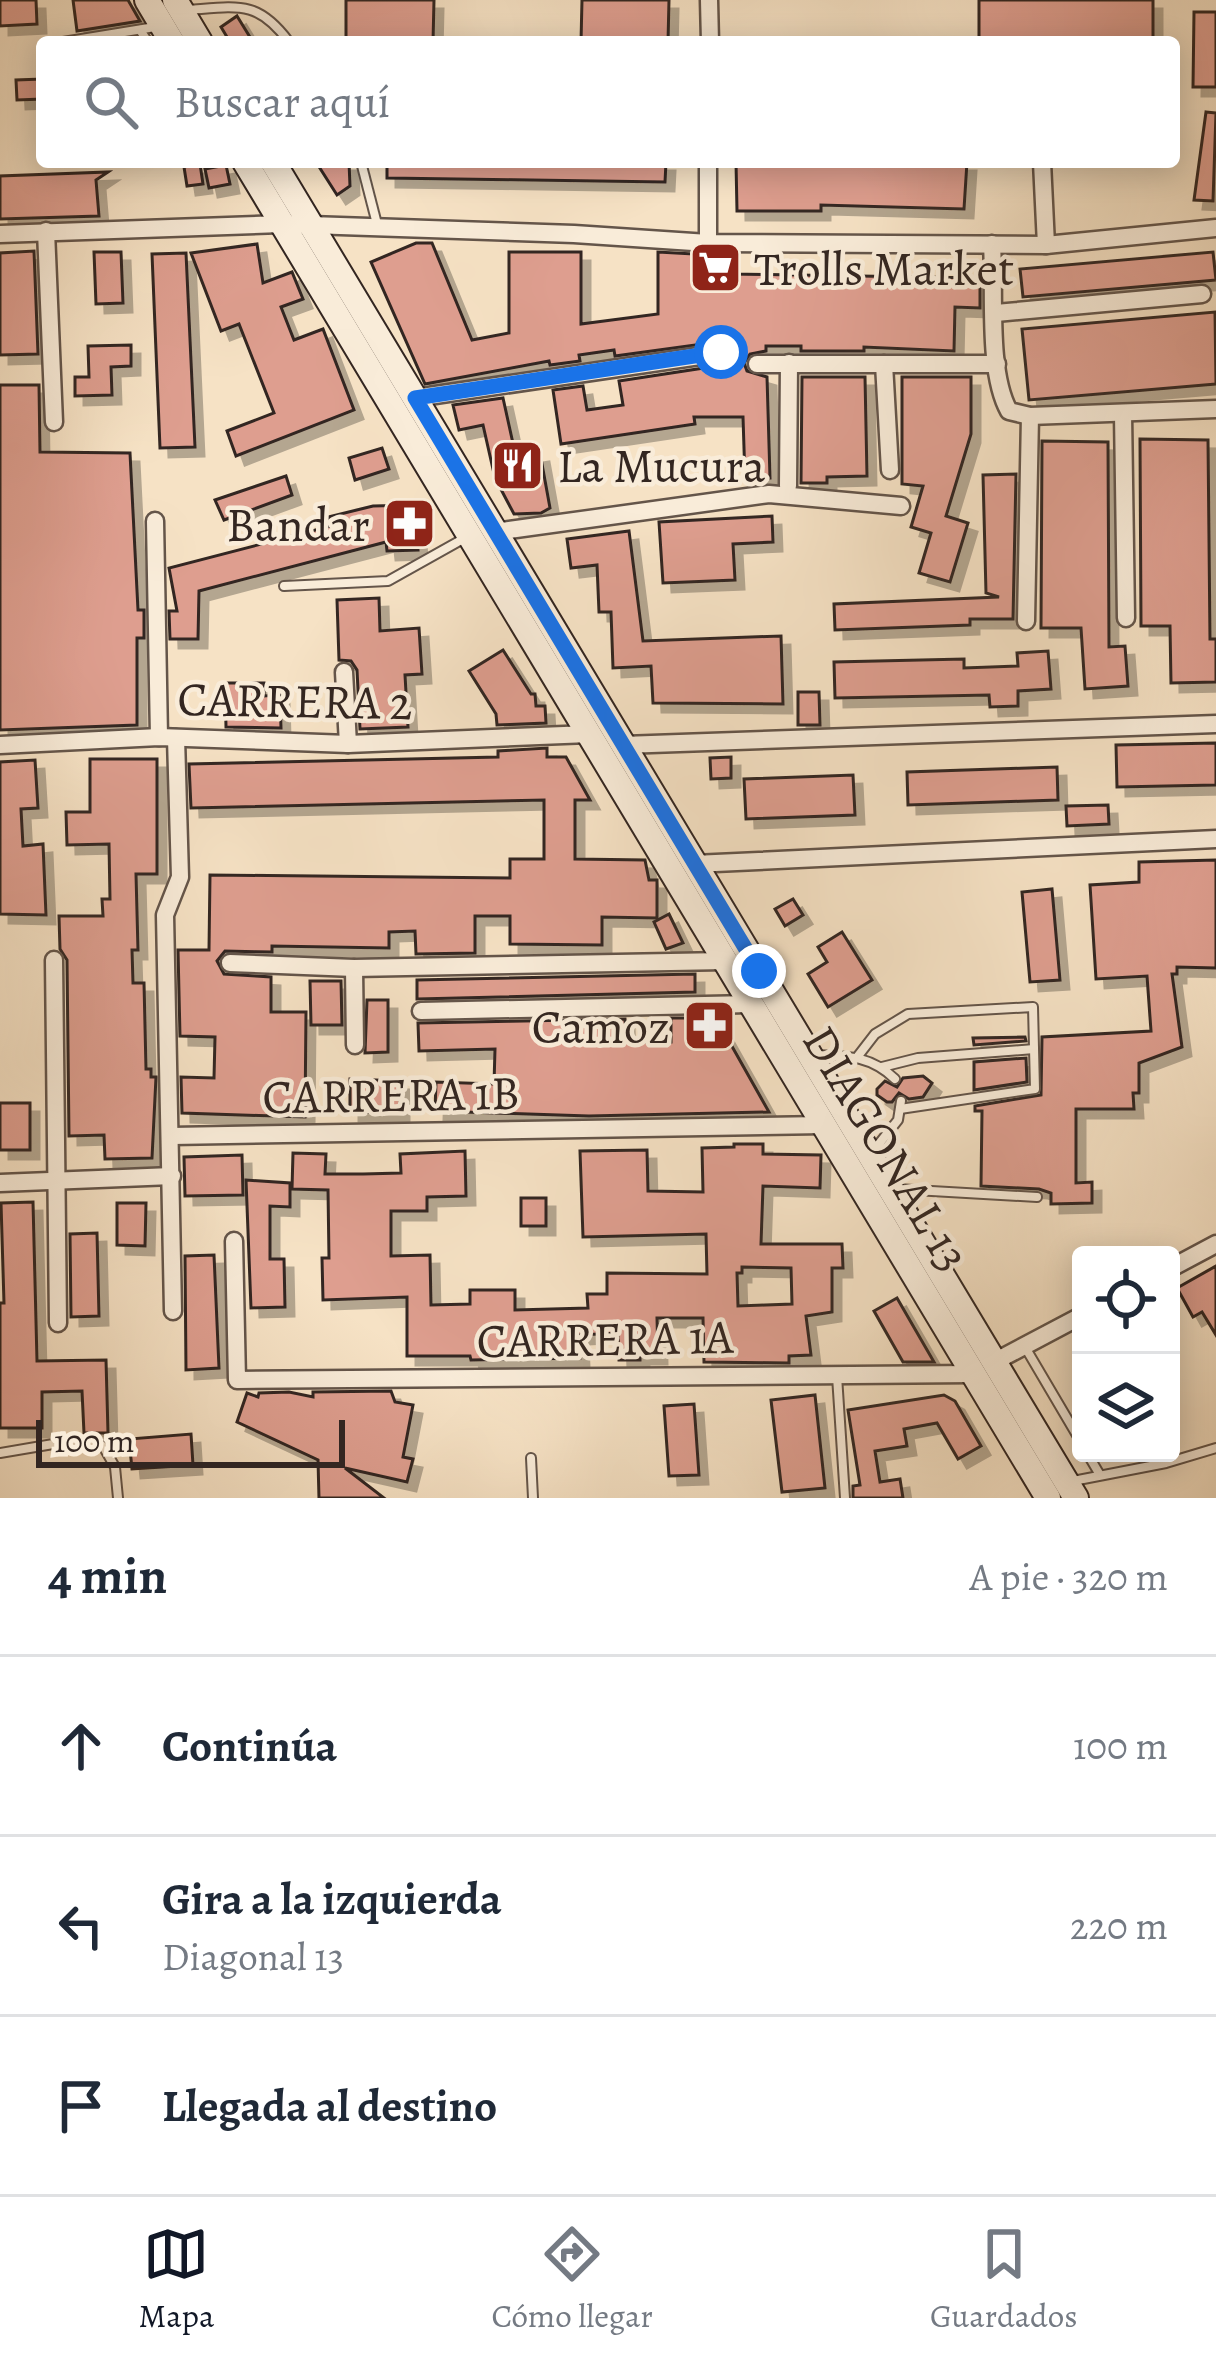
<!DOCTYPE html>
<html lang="es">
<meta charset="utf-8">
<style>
:root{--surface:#fff;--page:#f2f2f3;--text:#1f2937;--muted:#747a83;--line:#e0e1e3;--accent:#111827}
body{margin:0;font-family:Alegreya,serif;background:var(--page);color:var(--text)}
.controls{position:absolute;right:36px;bottom:36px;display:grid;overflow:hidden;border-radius:12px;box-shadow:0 6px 30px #0003}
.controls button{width:108px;height:108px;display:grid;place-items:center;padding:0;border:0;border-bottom:3px solid var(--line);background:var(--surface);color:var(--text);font:60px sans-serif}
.scale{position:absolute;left:36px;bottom:30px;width:309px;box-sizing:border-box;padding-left:12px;border:6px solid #332621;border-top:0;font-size:33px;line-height:42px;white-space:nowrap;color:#332621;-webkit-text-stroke:9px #f9ecd9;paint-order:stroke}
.stop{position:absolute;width:36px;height:36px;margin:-27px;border:9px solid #1a73e8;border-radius:50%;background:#fff}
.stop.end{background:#1a73e8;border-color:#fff;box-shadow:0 3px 12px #0008}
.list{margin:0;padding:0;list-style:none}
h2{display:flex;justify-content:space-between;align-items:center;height:156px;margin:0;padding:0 48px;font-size:51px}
h2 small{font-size:39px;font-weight:400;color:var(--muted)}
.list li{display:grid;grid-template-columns:78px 1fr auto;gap:36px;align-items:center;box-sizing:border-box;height:180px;padding:0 48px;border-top:3px solid var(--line)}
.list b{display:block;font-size:45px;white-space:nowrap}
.list p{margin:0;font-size:39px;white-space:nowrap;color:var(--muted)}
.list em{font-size:39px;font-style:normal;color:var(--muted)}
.icon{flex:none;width:66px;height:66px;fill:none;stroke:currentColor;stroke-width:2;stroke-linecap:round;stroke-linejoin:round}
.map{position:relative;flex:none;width:1216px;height:1498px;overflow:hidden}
.search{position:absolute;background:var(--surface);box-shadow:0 6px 30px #0003;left:36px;right:36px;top:36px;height:132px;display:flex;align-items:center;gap:30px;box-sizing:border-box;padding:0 42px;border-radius:12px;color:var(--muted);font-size:45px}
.sheet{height:696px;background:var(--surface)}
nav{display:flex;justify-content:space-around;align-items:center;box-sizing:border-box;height:168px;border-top:3px solid var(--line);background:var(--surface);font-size:33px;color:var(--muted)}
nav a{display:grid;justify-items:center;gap:6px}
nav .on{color:var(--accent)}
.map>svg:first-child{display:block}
.building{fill:#de9e8f;stroke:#332621;stroke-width:3;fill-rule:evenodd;filter:url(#shadow)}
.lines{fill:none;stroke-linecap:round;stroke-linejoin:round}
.lane-casing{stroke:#64554a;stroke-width:12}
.street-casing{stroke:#64554a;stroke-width:21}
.secondary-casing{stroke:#332621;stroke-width:28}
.lane{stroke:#f9ecd9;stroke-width:8}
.street{stroke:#f9ecd9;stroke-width:16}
.secondary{stroke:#f9ecd9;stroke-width:24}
.route{stroke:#1a73e8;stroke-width:15}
.labels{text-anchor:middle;stroke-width:9;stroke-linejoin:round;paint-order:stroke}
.poi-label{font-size:48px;fill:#332621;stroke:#f9ecd9;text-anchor:start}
.street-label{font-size:48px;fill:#332621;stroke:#f9ecd9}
</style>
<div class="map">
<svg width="1216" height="1498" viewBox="0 0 1216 1498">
<defs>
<filter id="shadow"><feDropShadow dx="9" dy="9" stdDeviation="0" flood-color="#0004"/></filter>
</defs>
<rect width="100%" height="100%" fill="#f6e2c5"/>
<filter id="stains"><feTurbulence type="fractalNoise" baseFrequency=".00167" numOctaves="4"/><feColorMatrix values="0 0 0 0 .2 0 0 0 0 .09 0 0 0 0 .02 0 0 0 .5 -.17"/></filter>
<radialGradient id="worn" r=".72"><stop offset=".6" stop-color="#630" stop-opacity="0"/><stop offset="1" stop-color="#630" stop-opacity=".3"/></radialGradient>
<!-- building -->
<g class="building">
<path d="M 0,0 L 36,0 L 37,24 L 0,26 Z"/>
<path d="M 73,0 L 128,0 L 140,21 L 77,31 Z"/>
<path d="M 346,0 L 434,0 L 433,42 L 346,42 Z"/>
<path d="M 582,0 L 669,0 L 668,42 L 581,42 Z"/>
<rect x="979" y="0" width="174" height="42"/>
<path d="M 1194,12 L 1216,12 L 1216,87 L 1193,87 Z"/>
<path d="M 237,16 L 253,42 L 230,42 L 221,27 Z"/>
<path d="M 42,79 L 42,99 L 17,100 L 16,80 Z"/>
<path d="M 1206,112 L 1216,113 L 1213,201 L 1194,200 Z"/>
<path d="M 316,162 L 349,162 L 350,186 L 337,195 Z"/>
<path d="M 387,162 L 666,162 L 665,182 L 387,178 Z"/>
<path d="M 736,162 L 967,162 L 964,209 L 821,205 L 821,211 L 737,211 Z"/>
<path d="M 200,164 L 203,184 L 187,186 L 184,167 Z"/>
<path d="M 226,165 L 230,184 L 209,188 L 205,169 Z"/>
<path d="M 108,172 L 96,180 L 99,216 L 0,219 L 0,176 Z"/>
<path d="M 416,243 L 432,243 L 472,340 L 509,333 L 509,252 L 581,252 L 581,324 L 658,314 L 658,252 L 730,256 L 730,274 L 980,278 L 980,308 L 955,307 L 954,351 L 864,347 L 864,351 L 801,351 L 801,346 L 766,346 L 766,351 L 750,354 L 744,363 L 747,371 L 767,377 L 770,478 L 745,479 L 743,417 L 694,417 L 695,424 L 561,444 L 553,390 L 583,386 L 587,410 L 623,405 L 619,381 L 723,365 L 733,352 L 724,341 L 615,356 L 614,350 L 579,355 L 580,361 L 550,365 L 549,361 L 425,384 L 371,262 Z"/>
<path d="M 257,244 L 263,283 L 292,272 L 303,299 L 281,307 L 294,340 L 323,329 L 354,410 L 236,456 L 227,431 L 274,413 L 239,324 L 221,331 L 191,253 Z"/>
<path d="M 34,251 L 38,354 L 0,355 L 0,253 Z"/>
<path d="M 94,252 L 121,252 L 123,303 L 96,304 Z"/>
<path d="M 1213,252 L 1216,280 L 1023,297 L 1020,269 Z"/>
<path d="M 186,253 L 195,447 L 160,448 L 152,254 Z"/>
<path d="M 1215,312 L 1216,384 L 1029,400 L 1022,329 Z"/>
<path d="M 131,345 L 131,366 L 111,367 L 112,395 L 75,396 L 75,377 L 89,377 L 88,346 Z"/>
<path d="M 802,377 L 865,377 L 867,476 L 827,477 L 827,483 L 801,483 Z"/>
<path d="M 902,377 L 971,377 L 971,434 L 946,516 L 968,523 L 950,582 L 919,573 L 931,533 L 911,527 L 923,486 L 902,484 Z"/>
<path d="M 0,385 L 39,385 L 40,452 L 130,453 L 138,610 L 144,610 L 144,638 L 137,638 L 137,725 L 0,730 Z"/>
<path d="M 503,398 L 516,457 L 540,453 L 550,508 L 541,513 L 514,514 L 495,478 L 483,425 L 459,430 L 453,405 Z"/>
<path d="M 1140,439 L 1208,440 L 1210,639 L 1216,639 L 1216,682 L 1171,683 L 1170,626 L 1141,626 Z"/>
<path d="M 1042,441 L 1108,442 L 1109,647 L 1125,646 L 1128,686 L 1085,689 L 1081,628 L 1041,628 Z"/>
<path d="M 382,448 L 389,469 L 355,480 L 349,458 Z"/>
<path d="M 1016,474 L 1013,619 L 970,619 L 970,625 L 835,630 L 834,604 L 999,597 L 986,593 L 983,475 Z"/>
<path d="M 286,476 L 292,495 L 224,520 L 215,500 Z"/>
<path d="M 415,505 L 418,550 L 387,551 L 386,542 L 199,591 L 198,639 L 170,639 L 169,611 L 177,611 L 169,568 L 331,526 L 328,517 L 373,506 Z"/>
<path d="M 772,516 L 773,542 L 733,544 L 735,580 L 663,583 L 659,522 Z"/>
<path d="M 629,531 L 643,641 L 781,636 L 783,704 L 653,703 L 651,666 L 613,668 L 611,612 L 599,612 L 597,565 L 571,568 L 567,539 Z"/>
<path d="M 379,598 L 380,631 L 419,628 L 422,674 L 405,675 L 408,727 L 360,729 L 357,670 L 351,661 L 339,660 L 337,600 Z"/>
<path d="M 503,650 L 531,694 L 535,694 L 536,706 L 545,706 L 546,723 L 497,725 L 496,714 L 469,671 Z"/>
<path d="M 1048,651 L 1051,689 L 1018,691 L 1018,706 L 990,707 L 989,695 L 835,698 L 834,662 L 964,659 L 964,668 L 1018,666 L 1017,653 Z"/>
<path d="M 225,683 L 264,683 L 264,696 L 280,695 L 281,728 L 226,727 Z"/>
<path d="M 798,692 L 819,692 L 820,725 L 798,725 Z"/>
<path d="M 1216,743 L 1216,785 L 1117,787 L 1116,745 Z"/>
<path d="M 547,748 L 547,757 L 566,757 L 590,800 L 575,800 L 575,859 L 645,860 L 649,880 L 657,880 L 657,918 L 602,917 L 602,945 L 510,944 L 510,916 L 475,916 L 475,953 L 416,954 L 415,931 L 389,932 L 389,948 L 272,946 L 272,952 L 225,951 L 217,961 L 224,974 L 271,977 L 271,1012 L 306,1012 L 305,1117 L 182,1113 L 181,1077 L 214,1078 L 215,1037 L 180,1036 L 178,950 L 209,950 L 210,875 L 510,878 L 510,859 L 544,859 L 544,800 L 191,808 L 189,764 L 498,757 L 498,751 Z"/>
<path d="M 731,757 L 731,778 L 711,779 L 710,758 Z"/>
<path d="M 90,759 L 157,759 L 157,874 L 136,874 L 138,950 L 132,950 L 133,983 L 144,983 L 146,1069 L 151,1069 L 151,1077 L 156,1077 L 152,1158 L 105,1159 L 104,1135 L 69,1136 L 67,960 L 60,949 L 59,916 L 103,916 L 102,899 L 110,899 L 109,844 L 67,845 L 66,812 L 90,812 Z"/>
<path d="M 35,760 L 38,808 L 21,809 L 23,846 L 43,844 L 46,915 L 0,914 L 0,762 Z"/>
<path d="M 1057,767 L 1058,800 L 908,805 L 907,772 Z"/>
<path d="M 853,775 L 855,815 L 746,819 L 744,779 Z"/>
<path d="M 1108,805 L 1109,824 L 1067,826 L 1066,806 Z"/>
<path d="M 1216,860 L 1216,968 L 1177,967 L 1177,974 L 1172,974 L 1182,1047 L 1139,1063 L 1139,1093 L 1133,1093 L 1134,1109 L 1076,1109 L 1076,1183 L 1092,1182 L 1092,1203 L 1051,1204 L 1051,1193 L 1039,1189 L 981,1186 L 982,1111 L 975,1111 L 975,1106 L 1041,1095 L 1042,1037 L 1151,1031 L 1147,976 L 1096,979 L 1090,885 L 1139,882 L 1139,862 Z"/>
<path d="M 1052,889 L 1060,980 L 1030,982 L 1022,892 Z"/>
<path d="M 793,899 L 803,915 L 785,926 L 775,909 Z"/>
<path d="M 669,914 L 683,943 L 666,949 L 654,922 Z"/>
<path d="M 842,932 L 872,980 L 828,1007 L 808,974 L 827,962 L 818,947 Z"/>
<path d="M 695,974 L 695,992 L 417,999 L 417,980 Z"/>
<path d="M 310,981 L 341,981 L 342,1025 L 311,1025 Z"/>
<path d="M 367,1000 L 388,1000 L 388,1052 L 365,1053 Z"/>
<path d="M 671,1018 L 716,1018 L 769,1112 L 589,1116 L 435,1111 L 436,1082 L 494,1084 L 495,1049 L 419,1051 L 418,1023 L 625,1019 L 626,1042 L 671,1042 Z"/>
<path d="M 1025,1037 L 1026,1041 L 974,1045 L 973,1038 Z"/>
<path d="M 1026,1058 L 1027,1082 L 974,1090 L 974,1062 Z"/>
<path d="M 923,1076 L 932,1083 L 923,1097 L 909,1099 L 899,1093 L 892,1102 L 887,1102 L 877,1095 L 877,1089 L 885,1081 L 897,1087 L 903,1078 Z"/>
<path d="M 350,1079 L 400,1081 L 400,1113 L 350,1112 Z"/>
<rect x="0" y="1103" width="30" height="47"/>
<path d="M 734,1144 L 763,1144 L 763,1154 L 821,1155 L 820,1188 L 763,1186 L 761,1244 L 842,1244 L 843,1268 L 832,1268 L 832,1312 L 806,1316 L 811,1355 L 789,1356 L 789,1363 L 704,1362 L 703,1318 L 657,1318 L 658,1355 L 640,1355 L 640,1360 L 619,1360 L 618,1333 L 579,1335 L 580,1358 L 471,1360 L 470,1356 L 407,1356 L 407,1297 L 323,1300 L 322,1258 L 329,1258 L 328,1190 L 292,1189 L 293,1153 L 326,1154 L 325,1174 L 363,1174 L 401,1173 L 400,1154 L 465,1151 L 466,1196 L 427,1197 L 427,1211 L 391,1211 L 391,1256 L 430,1255 L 431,1305 L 470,1304 L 470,1290 L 515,1290 L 515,1310 L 588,1308 L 587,1294 L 607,1294 L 607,1273 L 707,1274 L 706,1234 L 583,1237 L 580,1151 L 647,1150 L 648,1191 L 703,1192 L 702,1148 L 734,1147 ZM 742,1267 L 791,1268 L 792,1304 L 738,1306 L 737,1273 L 742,1273 Z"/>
<path d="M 242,1155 L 243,1195 L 185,1196 L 184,1157 Z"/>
<path d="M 246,1180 L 290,1183 L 290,1207 L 270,1206 L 270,1259 L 284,1259 L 285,1307 L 251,1308 Z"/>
<rect x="521" y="1198" width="25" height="28"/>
<path d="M 33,1202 L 37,1361 L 106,1360 L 108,1433 L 84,1433 L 82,1391 L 42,1392 L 42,1428 L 0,1428 L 0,1303 L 4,1303 L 1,1203 Z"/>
<path d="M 117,1203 L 146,1203 L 145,1246 L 117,1245 Z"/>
<path d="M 97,1233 L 99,1316 L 71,1317 L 70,1234 Z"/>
<path d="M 214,1255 L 219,1368 L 186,1370 L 185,1256 Z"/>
<path d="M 1216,1266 L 1216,1335 L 1202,1312 L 1193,1317 L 1177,1288 Z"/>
<path d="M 897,1298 L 934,1362 L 903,1362 L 874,1311 Z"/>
<path d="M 391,1391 L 395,1402 L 413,1405 L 403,1457 L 413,1459 L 407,1482 L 345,1468 L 384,1498 L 319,1498 L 318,1460 L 237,1422 L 247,1393 L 258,1397 L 259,1393 L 289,1392 L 313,1397 L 313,1392 Z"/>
<path d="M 815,1395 L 825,1488 L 782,1492 L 771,1400 Z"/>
<path d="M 944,1395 L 955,1401 L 981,1446 L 958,1459 L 937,1423 L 904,1429 L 907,1446 L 875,1451 L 880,1482 L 900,1479 L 903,1498 L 853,1498 L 853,1486 L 860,1485 L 848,1410 Z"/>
<path d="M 694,1404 L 699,1475 L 669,1476 L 664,1406 Z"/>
<path d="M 191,1434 L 193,1465 L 132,1469 L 129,1439 Z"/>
</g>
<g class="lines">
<defs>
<g id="lane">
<path d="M 189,10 C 238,6 258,0 289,42"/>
<path d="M 140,30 L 148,42"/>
<path d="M 63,42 L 155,27"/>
<path d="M 361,162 L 377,224"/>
<path d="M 284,586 L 388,581 L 463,539"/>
<path d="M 814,1055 C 846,1056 870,1055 895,1079"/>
<path d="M 858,1056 L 875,1034 L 908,1014 L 1033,1007 L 1035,1089 L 900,1109"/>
<path d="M 882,1067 L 918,1058 L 1034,1049"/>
<path d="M 874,1150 L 898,1120 L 901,1101"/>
<path d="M 897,1189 L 1037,1197"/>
<path d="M 1025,1347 L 1081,1442"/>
<path d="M 837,1376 L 845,1498"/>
<path d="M 0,1453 L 59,1443 L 103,1446 L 115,1467 L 118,1498"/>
<path d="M 1087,1453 L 1100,1475"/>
<path d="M 531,1458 L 533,1498"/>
<path d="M 1073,1481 L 1166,1463 L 1216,1448"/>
</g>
<g id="street">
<path d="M 709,0 L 710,42"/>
<path d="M 1042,162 L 1046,245"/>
<path d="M 46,231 L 54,422"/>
<path d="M 0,234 L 281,224 L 574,234 L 708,243 L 1046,245 L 1216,228"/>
<path d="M 708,243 L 708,162"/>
<path d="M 992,244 C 995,291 987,372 1009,411 L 1030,416 L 1216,409"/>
<path d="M 996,313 L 1202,294"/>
<path d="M 757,364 L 997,364"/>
<path d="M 884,364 L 890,470"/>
<path d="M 415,398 L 720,353"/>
<path d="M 1123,414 L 1126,618"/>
<path d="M 788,486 L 789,363"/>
<path d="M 155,521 L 159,737"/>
<path d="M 495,532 L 769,494 L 901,506"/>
<path d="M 1026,621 L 1030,416"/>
<path d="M 344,672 L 348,744"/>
<path d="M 0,745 L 159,737 L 348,744 L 589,734"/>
<path d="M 623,745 L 1216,724"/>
<path d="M 694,864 L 1216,839"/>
<path d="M 54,960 L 58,1323"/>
<path d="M 230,963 L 354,968 L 725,961"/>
<path d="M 354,968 L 355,1045"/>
<path d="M 421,1011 L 751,1004"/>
<path d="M 172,1136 L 824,1125"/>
<path d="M 0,1183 L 172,1176"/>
<path d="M 234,1241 L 237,1380 L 973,1374"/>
<path d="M 1171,1268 L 1216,1244"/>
<path d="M 173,1311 L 165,915 L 180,877 L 176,738"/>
<path d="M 994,1362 L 1081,1316"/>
</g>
<g id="secondary">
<path d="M 147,0 L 172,42"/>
<path d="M 175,0 L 200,42"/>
<path d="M 245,162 L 1048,1498"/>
<path d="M 273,162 L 1076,1498"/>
</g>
</defs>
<!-- lane casing -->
<use href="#lane" class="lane-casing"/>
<!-- street casing -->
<use href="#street" class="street-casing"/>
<!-- secondary casing -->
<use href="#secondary" class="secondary-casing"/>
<!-- lane -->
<use href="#lane" class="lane"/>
<!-- street -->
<use href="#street" class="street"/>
<!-- secondary -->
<use href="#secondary" class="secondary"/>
</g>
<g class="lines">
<!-- route -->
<path class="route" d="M 721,352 L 415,398 L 759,971"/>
</g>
<!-- icons -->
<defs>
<symbol id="supermarket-square" viewBox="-11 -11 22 22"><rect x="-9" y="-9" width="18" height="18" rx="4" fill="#8f2418" stroke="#f9ecd9"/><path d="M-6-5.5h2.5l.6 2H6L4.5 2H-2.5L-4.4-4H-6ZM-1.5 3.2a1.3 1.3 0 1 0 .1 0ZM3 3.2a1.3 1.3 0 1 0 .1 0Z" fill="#fff"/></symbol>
<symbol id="restaurant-square" viewBox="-11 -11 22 22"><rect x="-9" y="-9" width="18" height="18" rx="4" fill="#8f2418" stroke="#f9ecd9"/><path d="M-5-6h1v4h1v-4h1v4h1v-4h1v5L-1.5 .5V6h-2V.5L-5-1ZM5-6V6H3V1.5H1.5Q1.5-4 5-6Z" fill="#fff"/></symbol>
<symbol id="pharmacy-square" viewBox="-11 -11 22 22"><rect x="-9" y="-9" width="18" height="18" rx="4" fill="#8f2418" stroke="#f9ecd9"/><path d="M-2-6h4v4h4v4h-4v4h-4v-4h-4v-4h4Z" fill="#fff"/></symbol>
</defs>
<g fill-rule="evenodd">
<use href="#supermarket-square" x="686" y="238" width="59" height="59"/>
<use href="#restaurant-square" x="488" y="436" width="59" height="59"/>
<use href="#pharmacy-square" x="380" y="494" width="59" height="59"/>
<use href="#pharmacy-square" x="680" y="996" width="59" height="59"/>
</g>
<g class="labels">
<!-- poi labels -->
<g class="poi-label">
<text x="754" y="285">Trolls Market</text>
<text x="557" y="482">La Mucura</text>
<text x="370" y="541" text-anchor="end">Bandar</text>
<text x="670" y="1043" text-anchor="end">Camoz</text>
</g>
<!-- street labels -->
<g class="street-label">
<text transform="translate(295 700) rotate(1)" y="17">CARRERA 2</text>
<text transform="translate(391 1094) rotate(-1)" y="17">CARRERA 1B</text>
<text transform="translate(887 1148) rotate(59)" y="17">DIAGONAL 13</text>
<text transform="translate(605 1338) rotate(-1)" y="17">CARRERA 1A</text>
</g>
</g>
<rect width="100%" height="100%" filter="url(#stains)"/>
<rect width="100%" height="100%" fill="url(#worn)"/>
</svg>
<div class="controls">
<button><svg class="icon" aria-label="locate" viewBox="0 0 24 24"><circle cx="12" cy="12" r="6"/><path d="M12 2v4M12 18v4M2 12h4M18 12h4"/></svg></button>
<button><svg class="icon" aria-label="layers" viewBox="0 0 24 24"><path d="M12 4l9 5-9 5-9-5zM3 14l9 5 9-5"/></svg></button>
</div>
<div class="scale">100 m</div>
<div class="stop" style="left:721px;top:352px"></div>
<div class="stop end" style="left:759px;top:971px"></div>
<div class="search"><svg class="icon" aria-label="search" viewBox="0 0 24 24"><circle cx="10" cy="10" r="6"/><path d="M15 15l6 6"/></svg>Buscar aquí</div>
</div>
<section class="sheet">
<h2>4 min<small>A pie · 320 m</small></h2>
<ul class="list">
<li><svg class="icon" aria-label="ahead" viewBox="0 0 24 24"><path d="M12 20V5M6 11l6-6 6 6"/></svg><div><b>Continúa</b></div><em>100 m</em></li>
<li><svg class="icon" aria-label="left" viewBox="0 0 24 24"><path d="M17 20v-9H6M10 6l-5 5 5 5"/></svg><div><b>Gira a la izquierda</b><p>Diagonal 13</p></div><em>220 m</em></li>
<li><svg class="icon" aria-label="arrive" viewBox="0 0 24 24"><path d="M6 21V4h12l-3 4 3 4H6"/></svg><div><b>Llegada al destino</b></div></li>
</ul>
</section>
<nav>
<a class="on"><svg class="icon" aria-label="map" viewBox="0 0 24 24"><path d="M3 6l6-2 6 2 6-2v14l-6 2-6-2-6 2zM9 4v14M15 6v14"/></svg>Mapa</a>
<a><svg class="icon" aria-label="directions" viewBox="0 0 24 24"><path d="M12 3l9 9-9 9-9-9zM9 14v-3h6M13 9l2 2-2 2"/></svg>Cómo llegar</a>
<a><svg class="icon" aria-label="saved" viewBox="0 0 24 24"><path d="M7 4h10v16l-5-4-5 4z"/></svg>Guardados</a>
</nav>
